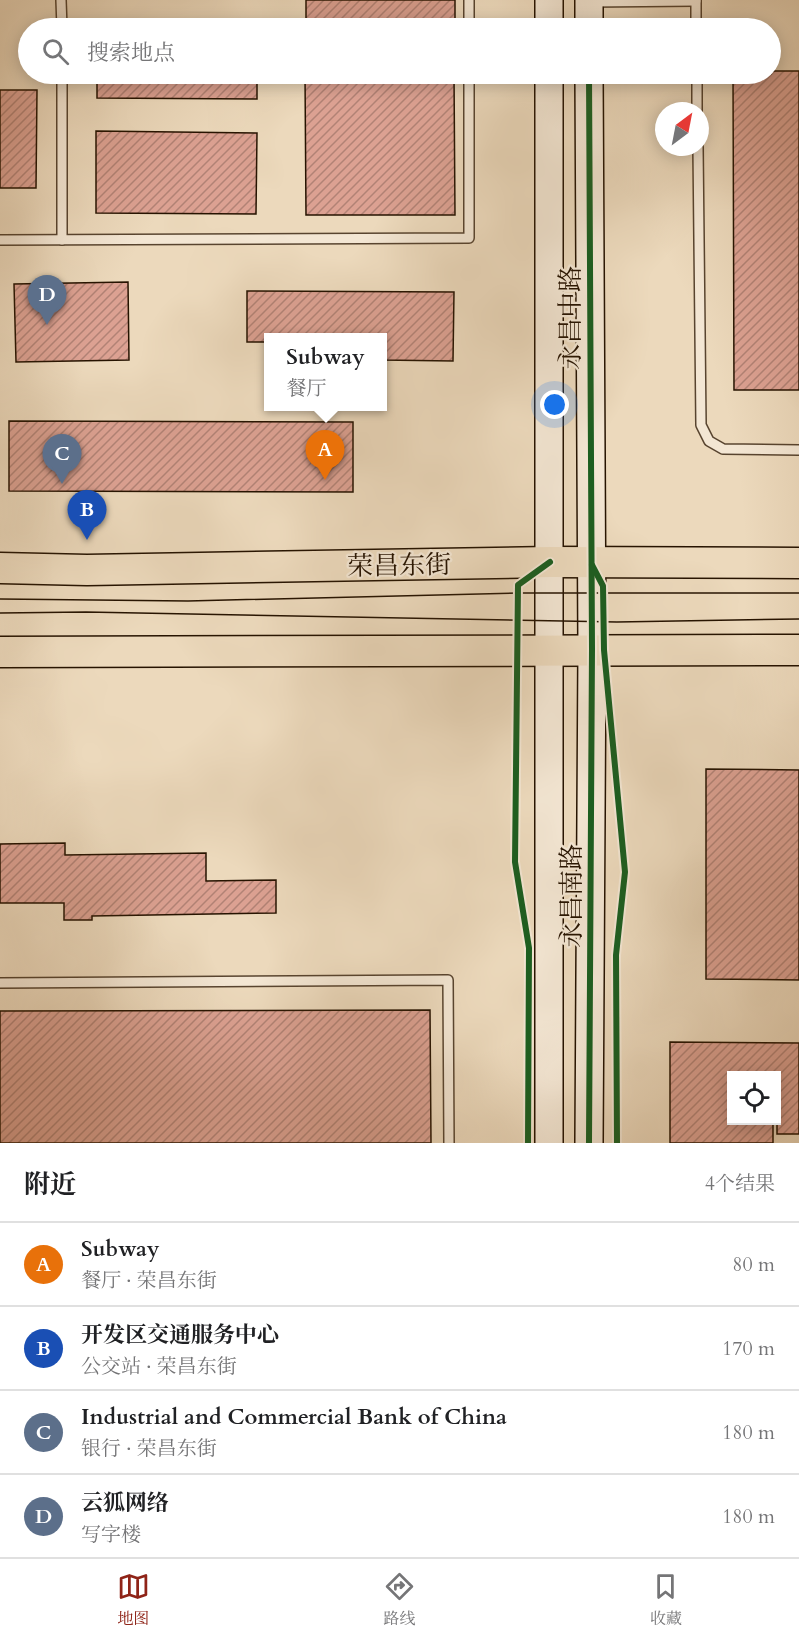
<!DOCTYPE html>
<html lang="zh">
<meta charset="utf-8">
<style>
:root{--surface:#fff;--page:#f2f2f2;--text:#202124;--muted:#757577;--line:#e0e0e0;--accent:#8f2418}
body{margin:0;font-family:Cardo,"Noto Serif SC",serif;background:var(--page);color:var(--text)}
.controls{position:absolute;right:18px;bottom:18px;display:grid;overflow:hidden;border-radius:0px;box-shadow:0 3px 15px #0003}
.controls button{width:54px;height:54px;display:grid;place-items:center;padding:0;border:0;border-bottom:2px solid var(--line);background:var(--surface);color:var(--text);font:30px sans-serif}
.compass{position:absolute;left:655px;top:102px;width:54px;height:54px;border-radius:50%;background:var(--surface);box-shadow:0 3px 15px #0003;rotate:32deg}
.you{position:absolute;left:555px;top:405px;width:21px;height:21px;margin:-15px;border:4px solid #fff;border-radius:50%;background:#1a73e8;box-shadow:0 0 0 9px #1a73e833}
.badge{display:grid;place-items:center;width:39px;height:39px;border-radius:50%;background:var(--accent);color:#fff;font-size:20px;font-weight:700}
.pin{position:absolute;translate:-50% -50px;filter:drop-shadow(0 2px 3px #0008)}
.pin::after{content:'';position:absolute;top:32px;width:21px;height:18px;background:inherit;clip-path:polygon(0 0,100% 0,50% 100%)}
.popup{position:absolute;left:264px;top:333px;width:123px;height:78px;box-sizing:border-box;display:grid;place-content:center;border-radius:0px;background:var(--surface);filter:drop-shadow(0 2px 4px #0005);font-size:20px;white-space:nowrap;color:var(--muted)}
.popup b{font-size:22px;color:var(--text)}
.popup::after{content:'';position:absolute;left:50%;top:100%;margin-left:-12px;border:12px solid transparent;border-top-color:var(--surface)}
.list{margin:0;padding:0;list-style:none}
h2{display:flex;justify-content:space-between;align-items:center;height:78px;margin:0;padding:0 24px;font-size:26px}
h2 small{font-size:20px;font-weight:400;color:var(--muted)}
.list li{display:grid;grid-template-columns:39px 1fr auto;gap:18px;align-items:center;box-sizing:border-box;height:84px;padding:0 24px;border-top:2px solid var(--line)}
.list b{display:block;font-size:22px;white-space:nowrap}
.list p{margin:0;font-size:20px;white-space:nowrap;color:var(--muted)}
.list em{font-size:20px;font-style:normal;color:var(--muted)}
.icon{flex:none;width:33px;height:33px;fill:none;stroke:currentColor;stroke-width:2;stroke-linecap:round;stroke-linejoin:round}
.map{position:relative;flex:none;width:799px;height:1143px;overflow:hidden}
.search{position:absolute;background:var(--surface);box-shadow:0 3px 15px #0003;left:18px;right:18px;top:18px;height:66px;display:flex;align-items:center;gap:15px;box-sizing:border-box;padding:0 21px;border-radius:33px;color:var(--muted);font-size:22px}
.sheet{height:414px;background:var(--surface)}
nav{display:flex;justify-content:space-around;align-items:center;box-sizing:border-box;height:84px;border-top:2px solid var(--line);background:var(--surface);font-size:16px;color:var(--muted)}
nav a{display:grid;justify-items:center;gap:3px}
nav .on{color:var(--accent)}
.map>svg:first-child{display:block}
.building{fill:url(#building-hatch);stroke:#261300;stroke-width:1.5}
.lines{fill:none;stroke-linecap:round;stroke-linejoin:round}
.lane-casing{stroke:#58442f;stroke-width:12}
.secondary-casing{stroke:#261300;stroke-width:30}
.primary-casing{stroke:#261300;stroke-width:33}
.lane{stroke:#f3e6d3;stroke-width:9}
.secondary{stroke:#f3e6d3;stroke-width:27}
.primary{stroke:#ecd9bc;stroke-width:30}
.tram{stroke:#261300;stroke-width:1.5}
.cycleway-casing{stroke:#f3e6d3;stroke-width:10}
.cycleway{stroke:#1b5e20;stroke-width:6}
.labels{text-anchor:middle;stroke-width:4.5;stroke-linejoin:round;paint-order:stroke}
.street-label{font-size:26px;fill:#261300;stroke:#f3e6d3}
</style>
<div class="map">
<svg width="799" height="1143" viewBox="0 0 799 1143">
<defs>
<pattern id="building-hatch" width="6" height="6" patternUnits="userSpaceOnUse" patternTransform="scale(1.5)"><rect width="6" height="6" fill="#dca192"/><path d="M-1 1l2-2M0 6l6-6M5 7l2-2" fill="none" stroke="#b28275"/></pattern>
</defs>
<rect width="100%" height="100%" fill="#ecd9bc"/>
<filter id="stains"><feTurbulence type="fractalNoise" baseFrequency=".00333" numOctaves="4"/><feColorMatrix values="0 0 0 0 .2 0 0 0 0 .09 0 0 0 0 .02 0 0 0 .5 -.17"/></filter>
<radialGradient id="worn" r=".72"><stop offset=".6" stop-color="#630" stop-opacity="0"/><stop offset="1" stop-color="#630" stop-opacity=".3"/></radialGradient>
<!-- building -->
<g class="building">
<rect x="306" y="0" width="149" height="28"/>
<path d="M 771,71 L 799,71 L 799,390 L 734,390 L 733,74 L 771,74 Z"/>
<path d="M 97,74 L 257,74 L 257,99 L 97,98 Z"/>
<path d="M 305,74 L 454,74 L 455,215 L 306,215 Z"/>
<path d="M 0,90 L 37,90 L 36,188 L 0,188 Z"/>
<path d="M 96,131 L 257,133 L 256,214 L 96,213 Z"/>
<path d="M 128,282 L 129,360 L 16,362 L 14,284 Z"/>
<path d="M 247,291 L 454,292 L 453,361 L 382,360 L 382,338 L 268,338 L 268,342 L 247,342 Z"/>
<path d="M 9,421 L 353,422 L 353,492 L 9,491 Z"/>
<path d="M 706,769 L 799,770 L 799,980 L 706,979 Z"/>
<path d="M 65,843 L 65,855 L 206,853 L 206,881 L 276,880 L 276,913 L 92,916 L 92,920 L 64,920 L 64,903 L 0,903 L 0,844 Z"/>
<path d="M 430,1010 L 431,1143 L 0,1143 L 0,1011 Z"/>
<path d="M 670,1042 L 799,1043 L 799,1134 L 777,1134 L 777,1076 L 732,1076 L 732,1120 L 773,1120 L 773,1143 L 670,1143 Z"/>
</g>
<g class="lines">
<defs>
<g id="lane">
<path d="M 61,0 L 62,28"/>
<path d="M 469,0 L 469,28"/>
<path d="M 696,0 L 696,28"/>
<path d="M 590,2 L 696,1"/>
<path d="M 62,74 L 62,240"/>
<path d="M 697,74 L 697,111"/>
<path d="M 698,147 L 701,425 L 709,441 L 723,449 L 799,450"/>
<path d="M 0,240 L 469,238 L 469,74"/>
<path d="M 0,983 L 448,980 L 449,1143"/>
</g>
<g id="secondary">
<path d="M 549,0 L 549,28"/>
<path d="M 589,0 L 589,28"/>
<path d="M 589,74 L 592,649 L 589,1143"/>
<path d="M 549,1143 L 549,74"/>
</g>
<g id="primary">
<path d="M 0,568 L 87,570 L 550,562 L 799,563"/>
<path d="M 0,652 L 799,650"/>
</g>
</defs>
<!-- lane casing -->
<use href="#lane" class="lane-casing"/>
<!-- secondary casing -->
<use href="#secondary" class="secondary-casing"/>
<!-- primary casing -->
<use href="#primary" class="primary-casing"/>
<!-- lane -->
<use href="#lane" class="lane"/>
<!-- secondary -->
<use href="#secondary" class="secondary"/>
<!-- primary -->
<use href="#primary" class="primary"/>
<!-- tram -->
<g class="tram">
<path d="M 0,599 L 188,601 L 518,593 L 799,593"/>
<path d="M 0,613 L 86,612 L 617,622 L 799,619"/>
</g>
<defs>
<g id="cycleway">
<path d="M 589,74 L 592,649 L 589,1143"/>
<path d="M 592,565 L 603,586 L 604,650 L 625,872 L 616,955 L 617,1143"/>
<path d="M 528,1143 L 529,948 L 515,862 L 518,585 L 550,562"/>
</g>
</defs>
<!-- cycleway casing -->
<use href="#cycleway" class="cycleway-casing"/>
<!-- cycleway -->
<use href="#cycleway" class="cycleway"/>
</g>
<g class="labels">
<!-- street labels -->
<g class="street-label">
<text transform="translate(570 318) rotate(-90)" y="9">永昌中路</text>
<text transform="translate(399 565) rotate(-1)" y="9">荣昌东街</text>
<text transform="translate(571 896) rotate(-90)" y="9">永昌南路</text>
</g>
</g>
<rect width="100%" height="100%" filter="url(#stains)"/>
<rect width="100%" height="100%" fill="url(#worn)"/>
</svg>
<div class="controls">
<button><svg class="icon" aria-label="locate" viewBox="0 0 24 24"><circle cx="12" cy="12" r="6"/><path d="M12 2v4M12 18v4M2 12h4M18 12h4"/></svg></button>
</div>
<svg class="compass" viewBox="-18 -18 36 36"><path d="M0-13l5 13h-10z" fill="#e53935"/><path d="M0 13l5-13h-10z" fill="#757577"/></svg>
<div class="you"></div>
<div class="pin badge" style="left:325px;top:480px;background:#e8710a">A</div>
<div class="popup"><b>Subway</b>餐厅</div>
<div class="pin badge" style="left:87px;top:540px;background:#1a4fb4">B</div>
<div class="pin badge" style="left:62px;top:484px;background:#5c6f8a">C</div>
<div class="pin badge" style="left:47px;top:325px;background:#5c6f8a">D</div>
<div class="search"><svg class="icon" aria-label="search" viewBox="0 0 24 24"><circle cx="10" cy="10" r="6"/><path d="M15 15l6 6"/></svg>搜索地点</div>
</div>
<section class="sheet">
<h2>附近<small>4个结果</small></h2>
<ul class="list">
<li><span class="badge" style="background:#e8710a">A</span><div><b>Subway</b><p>餐厅 · 荣昌东街</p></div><em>80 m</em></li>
<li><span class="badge" style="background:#1a4fb4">B</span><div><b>开发区交通服务中心</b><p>公交站 · 荣昌东街</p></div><em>170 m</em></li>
<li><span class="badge" style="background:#5c6f8a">C</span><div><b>Industrial and Commercial Bank of China</b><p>银行 · 荣昌东街</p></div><em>180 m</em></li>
<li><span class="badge" style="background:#5c6f8a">D</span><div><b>云狐网络</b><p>写字楼</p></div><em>180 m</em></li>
</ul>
</section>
<nav>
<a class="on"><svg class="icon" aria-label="map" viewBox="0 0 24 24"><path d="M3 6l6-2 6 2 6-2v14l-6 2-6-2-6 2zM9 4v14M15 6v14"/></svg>地图</a>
<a><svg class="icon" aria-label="directions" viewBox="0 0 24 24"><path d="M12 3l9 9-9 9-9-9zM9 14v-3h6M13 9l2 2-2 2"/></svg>路线</a>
<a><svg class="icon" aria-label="saved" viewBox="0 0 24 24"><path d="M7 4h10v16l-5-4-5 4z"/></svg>收藏</a>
</nav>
